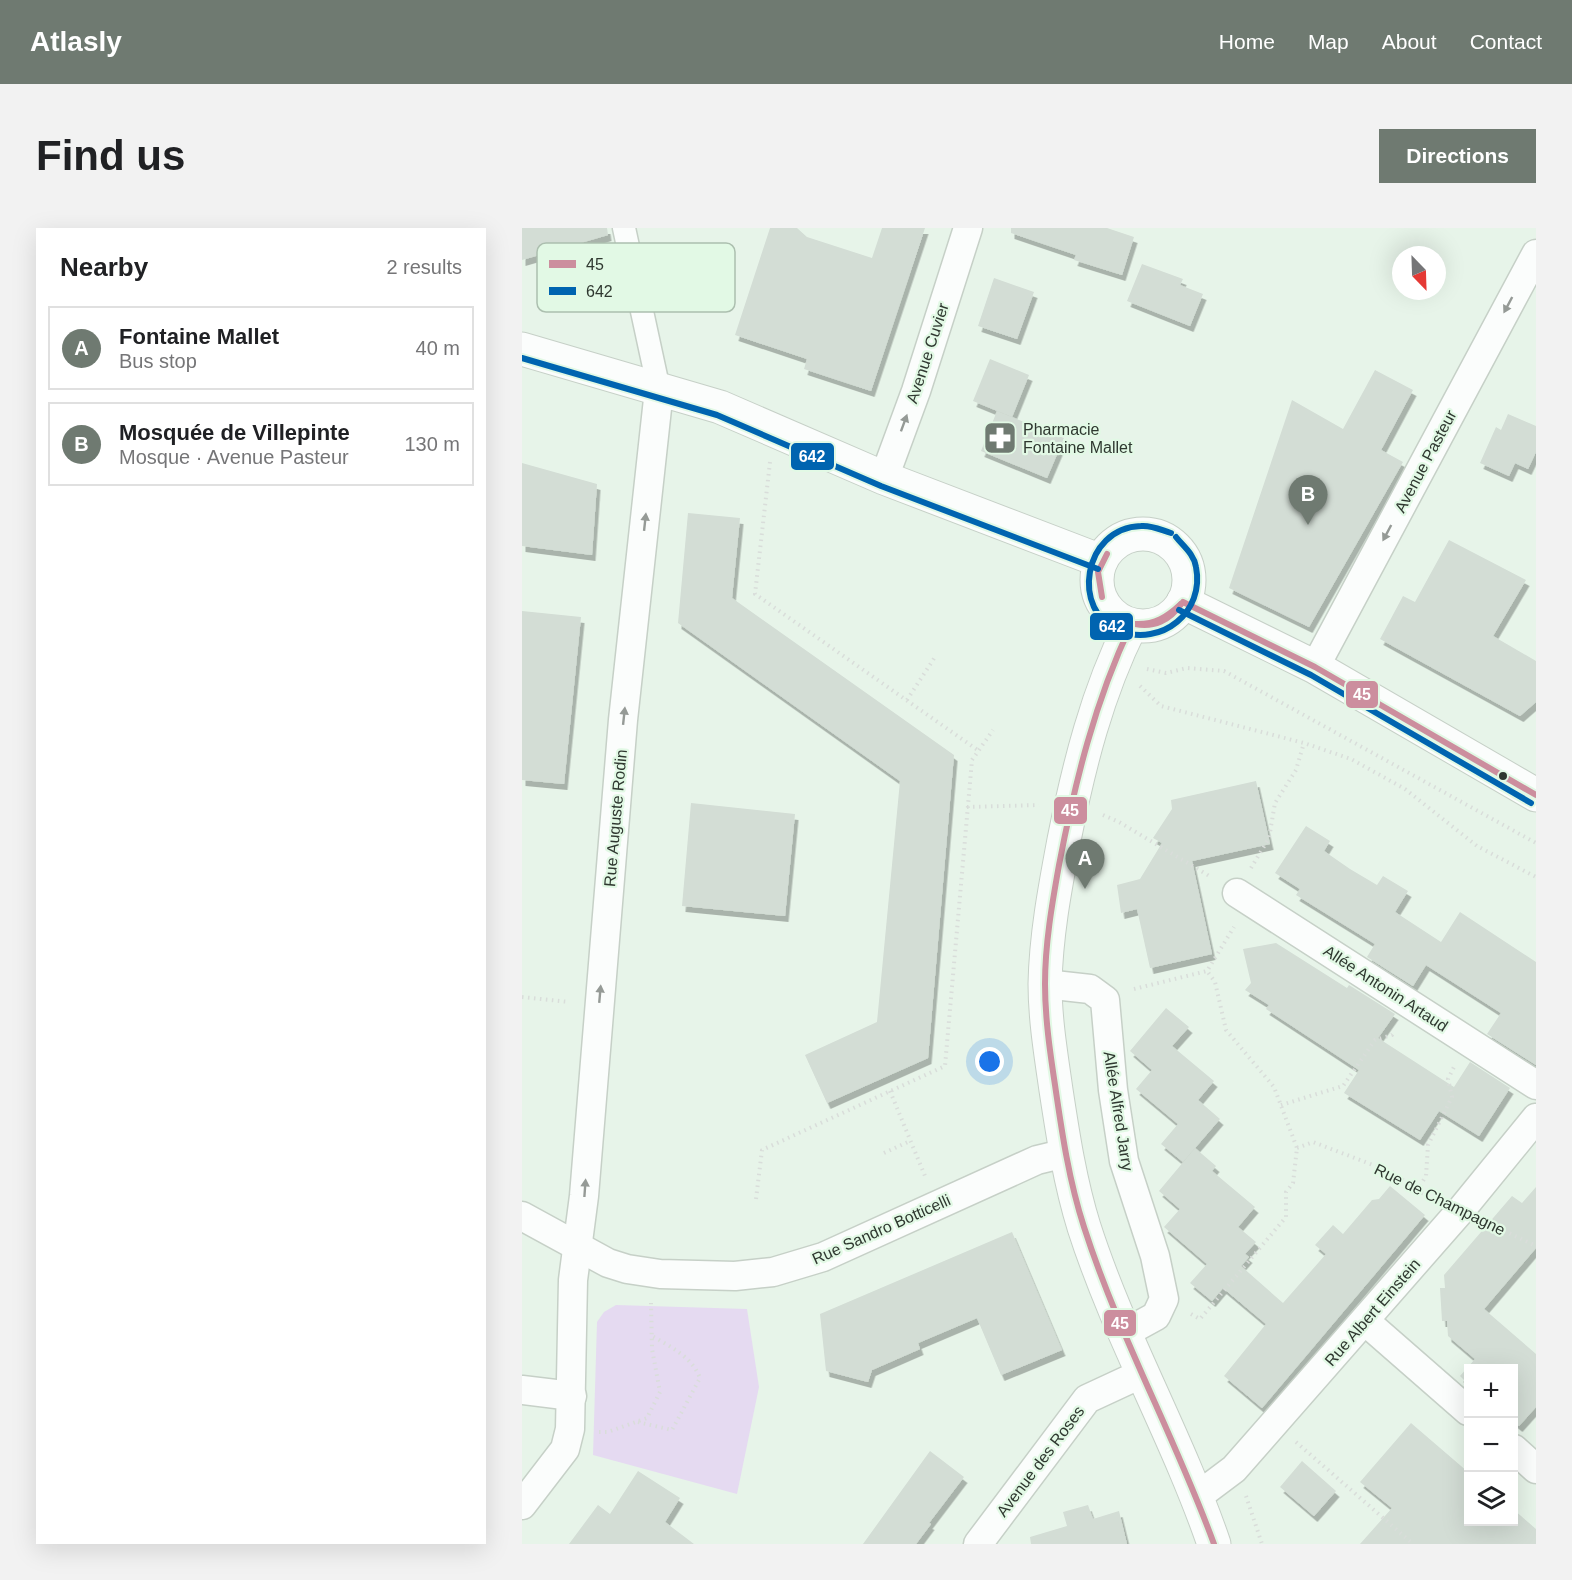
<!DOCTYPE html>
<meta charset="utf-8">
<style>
:root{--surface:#fff;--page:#f2f2f2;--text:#202124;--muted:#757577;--line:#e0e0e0;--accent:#6f7a71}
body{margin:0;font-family:Arial,sans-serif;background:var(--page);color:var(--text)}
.controls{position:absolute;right:18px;bottom:18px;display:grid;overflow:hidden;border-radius:0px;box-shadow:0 6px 24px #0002}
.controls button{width:54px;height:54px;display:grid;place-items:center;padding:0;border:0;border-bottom:2px solid var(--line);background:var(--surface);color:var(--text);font:30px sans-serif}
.compass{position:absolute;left:870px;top:18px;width:54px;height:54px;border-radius:50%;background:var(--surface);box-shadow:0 6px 24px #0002;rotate:157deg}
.you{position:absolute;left:468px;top:834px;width:21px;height:21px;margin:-15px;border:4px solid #fff;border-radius:50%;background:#1a73e8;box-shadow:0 0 0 9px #1a73e833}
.badge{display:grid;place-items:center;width:39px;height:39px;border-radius:50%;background:var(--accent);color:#fff;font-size:20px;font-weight:700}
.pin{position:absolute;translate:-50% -50px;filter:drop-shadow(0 2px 3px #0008)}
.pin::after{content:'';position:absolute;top:32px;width:21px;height:18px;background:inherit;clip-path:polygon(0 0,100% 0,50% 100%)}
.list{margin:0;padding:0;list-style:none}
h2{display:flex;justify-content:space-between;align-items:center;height:78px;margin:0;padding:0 24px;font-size:26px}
h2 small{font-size:20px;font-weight:400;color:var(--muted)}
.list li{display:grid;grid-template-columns:39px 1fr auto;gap:18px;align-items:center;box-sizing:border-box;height:84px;margin:0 12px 12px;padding:0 12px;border:2px solid var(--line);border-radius:0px}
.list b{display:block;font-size:22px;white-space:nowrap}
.list p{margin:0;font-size:20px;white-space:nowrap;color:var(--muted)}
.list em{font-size:20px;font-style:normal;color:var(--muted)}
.icon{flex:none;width:33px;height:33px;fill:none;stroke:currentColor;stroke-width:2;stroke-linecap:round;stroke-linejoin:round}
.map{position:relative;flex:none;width:1014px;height:1316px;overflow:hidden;border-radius:0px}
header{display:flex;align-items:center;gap:36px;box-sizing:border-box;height:84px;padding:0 30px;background:var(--accent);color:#fff}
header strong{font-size:28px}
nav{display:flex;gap:33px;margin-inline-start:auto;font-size:21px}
.intro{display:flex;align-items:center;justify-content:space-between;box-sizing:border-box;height:144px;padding:0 36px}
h1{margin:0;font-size:42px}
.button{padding:15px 27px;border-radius:0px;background:var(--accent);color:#fff;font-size:21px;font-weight:700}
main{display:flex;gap:36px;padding:0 36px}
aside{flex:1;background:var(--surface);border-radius:0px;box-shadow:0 6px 24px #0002}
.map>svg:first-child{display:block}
.green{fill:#e5daf1}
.building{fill:#d3ddd5;filter:url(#shadow)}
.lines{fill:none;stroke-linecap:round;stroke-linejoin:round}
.pedestrian-casing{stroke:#c6d0c7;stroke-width:25}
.minor-casing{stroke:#c6d0c7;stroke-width:31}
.tertiary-casing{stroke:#c6d0c7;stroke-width:35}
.path{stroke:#d9ddda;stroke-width:4;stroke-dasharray:1.5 4.5;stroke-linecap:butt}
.pedestrian{stroke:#fbfdfc;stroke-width:22}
.minor{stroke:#fbfdfc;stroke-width:28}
.tertiary{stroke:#fbfdfc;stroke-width:33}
.bus-1-casing{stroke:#e2f9e5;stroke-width:10}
.bus-2-casing{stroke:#e2f9e5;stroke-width:10}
.bus-1{stroke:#cc8e9e;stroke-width:6}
.bus-2{stroke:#0064b0;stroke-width:6}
.oneway{fill:#959a96}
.bus-dot{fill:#2f3830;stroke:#e2f9e5;stroke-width:2}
.labels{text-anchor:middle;stroke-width:4.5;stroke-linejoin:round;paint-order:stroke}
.street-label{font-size:16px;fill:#2f3830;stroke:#e2f9e5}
.poi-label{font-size:16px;fill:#2f3830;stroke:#e2f9e5;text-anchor:start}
.key{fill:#e2f9e5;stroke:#acbfaf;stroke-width:1.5}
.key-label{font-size:16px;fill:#2f3830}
.line-badge{stroke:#e2f9e5;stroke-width:2}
.badge-label{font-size:16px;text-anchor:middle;font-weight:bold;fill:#fff}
</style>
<header>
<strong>Atlasly</strong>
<nav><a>Home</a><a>Map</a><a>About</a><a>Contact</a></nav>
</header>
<div class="intro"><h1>Find us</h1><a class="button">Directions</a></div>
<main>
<aside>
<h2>Nearby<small>2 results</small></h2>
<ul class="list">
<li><span class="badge">A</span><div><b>Fontaine Mallet</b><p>Bus stop</p></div><em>40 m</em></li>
<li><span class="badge">B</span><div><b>Mosquée de Villepinte</b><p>Mosque · Avenue Pasteur</p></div><em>130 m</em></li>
</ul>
</aside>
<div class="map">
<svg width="1014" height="1316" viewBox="0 0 1014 1316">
<defs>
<filter id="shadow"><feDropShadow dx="3.5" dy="6" stdDeviation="0" flood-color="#0004"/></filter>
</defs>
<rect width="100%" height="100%" fill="#e7f4e9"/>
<!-- green -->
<path class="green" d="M 94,1077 L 225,1081 L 237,1159 L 215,1266 L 71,1227 L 75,1094 L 82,1084 Z"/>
<!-- building -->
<g class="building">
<path d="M 0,0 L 85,0 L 86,7 L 0,32 Z"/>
<path d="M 248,0 L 275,0 L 285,9 L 350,30 L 360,0 L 403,0 L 349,163 L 282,141 L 285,131 L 213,107 Z"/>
<path d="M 489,0 L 585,0 L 612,9 L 600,47 L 552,32 L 554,27 L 489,5 Z"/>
<path d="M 620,36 L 661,51 L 658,57 L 681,66 L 668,98 L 605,73 Z"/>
<path d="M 472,50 L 512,64 L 495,111 L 456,98 Z"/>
<path d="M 468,131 L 507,147 L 490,189 L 451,173 Z"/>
<path d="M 853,142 L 891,162 L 859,222 L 881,234 L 787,399 L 707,360 L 770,172 L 821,201 Z"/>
<path d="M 475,183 L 542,210 L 525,250 L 459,223 Z"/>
<path d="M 986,186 L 1014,198 L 1014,224 L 1006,241 L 993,235 L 987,248 L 958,235 L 974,199 L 979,202 Z"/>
<path d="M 0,235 L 75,256 L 70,327 L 0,318 Z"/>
<path d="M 166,285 L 218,290 L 210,370 L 432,527 L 406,830 L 305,875 L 283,827 L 355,794 L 378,553 L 156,395 Z"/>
<path d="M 927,312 L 1004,352 L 971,408 L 1014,433 L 1014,474 L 998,488 L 858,411 L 881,368 L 893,374 Z"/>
<path d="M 0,383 L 59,389 L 42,556 L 0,552 Z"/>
<path d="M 734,553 L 748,616 L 670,633 L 690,726 L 628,740 L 615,681 L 599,685 L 595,657 L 618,651 L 640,615 L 631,610 L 650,581 L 649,572 Z"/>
<path d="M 169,575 L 273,586 L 263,688 L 160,678 Z"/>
<path d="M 784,598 L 808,613 L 802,623 L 828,641 L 855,657 L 861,648 L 886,663 L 873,684 L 919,714 L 938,684 L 1014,734 L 1014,837 L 965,806 L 979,785 L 904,737 L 891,758 L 845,729 L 853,716 L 774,667 L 778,661 L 753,645 Z"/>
<path d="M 754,715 L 825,760 L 827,757 L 873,786 L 856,810 L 932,859 L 948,834 L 988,860 L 957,908 L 917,883 L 898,912 L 822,865 L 837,842 L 744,781 L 747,777 L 723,762 L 729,755 L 721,721 Z"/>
<path d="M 644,780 L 667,799 L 650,818 L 692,853 L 676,872 L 698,891 L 661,934 L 639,916 L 656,896 L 614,861 L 630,842 L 608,823 Z"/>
<path d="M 673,920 L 694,938 L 690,943 L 733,979 L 716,999 L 734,1014 L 723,1026 L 727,1029 L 719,1038 L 761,1075 L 804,1026 L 793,1017 L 811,997 L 821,1006 L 850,972 L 857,971 L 868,958 L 903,987 L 740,1180 L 702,1148 L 744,1096 L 701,1060 L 690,1073 L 668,1055 L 685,1036 L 642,999 L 658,981 L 637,963 Z"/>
<path d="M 1014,959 L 1014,1020 L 962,1081 L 1014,1126 L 1014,1179 L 997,1198 L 992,1194 L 992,1140 L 946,1140 L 946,1156 L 938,1148 L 953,1131 L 926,1108 L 925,1093 L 920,1093 L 918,1060 L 923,1060 L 922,1047 L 990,968 L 1000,975 Z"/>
<path d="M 490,1004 L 540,1122 L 479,1147 L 455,1090 L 396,1115 L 398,1121 L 350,1142 L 346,1154 L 304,1143 L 298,1086 Z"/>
<path d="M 889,1195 L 946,1244 L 946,1293 L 992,1293 L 992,1282 L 1014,1301 L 1014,1316 L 838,1316 L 870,1280 L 838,1254 Z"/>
<path d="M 408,1223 L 442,1249 L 407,1295 L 409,1296 L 394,1316 L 341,1316 Z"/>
<path d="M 780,1233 L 814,1263 L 792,1288 L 758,1259 Z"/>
<path d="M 116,1243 L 158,1270 L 143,1294 L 172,1316 L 47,1316 L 76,1277 L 88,1286 Z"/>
<path d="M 566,1277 L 571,1291 L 597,1283 L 605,1316 L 509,1316 L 508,1309 L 545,1298 L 541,1284 Z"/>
</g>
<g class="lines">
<defs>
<path id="pedestrian" d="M 102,0 L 137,162"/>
<g id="minor">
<path d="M 362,250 L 394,163 L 446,0"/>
<path d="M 793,439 L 1014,26"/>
<path d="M 715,665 L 1014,857"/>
<path d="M 523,756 L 568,761 L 583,772 L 591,862 L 602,933 L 633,1028 L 642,1071 L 634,1088 L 603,1105"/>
<path d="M 0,988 L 86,1035 L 105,1041 L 138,1046 L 213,1048 L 251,1044 L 301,1029 L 515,932 L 544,925"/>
<path d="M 843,1093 L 946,1183"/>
<path d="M 0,1162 L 50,1168"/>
<path d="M 992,1221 L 1014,1241"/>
<path d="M 676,1268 L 712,1241 L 939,982 L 1014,890"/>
<path d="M 0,1277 L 43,1221 L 48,1201 L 51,1052 L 62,968 L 101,492 L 137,162"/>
<path d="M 456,1316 L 565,1171 L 621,1145"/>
</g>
<g id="tertiary">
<path d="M 0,121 L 198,179 L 362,250 L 579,333"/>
<circle cx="621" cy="352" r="46"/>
<path d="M 661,374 L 793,439 L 1014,567"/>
<path d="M 609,397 C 575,465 557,537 542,612 C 533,660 524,707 523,756 C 523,791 529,827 534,862 C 541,908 548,954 562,999 C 597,1108 655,1208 692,1316"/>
</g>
</defs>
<!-- pedestrian casing -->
<use href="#pedestrian" class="pedestrian-casing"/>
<!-- minor casing -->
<use href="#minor" class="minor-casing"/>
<!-- tertiary casing -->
<use href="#tertiary" class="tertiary-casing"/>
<!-- path -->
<g class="path">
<path d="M 248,234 L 233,366 L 457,523"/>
<path d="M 625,441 L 644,445 L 665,440 L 702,443 L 1014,615"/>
<path d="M 618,458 L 639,478 L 782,515 L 829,531 L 883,561 L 955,618 L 1014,649"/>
<path d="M 385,472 L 413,429"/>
<path d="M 445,579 L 517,577"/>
<path d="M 581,587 L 597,594 L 689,649"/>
<path d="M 729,640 L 747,610 L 753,575 L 774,542 L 782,515"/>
<path d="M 612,761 L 685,743 L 712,699"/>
<path d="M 0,769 L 47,774"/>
<path d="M 368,863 L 403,948"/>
<path d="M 759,877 L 821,858 L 853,812 L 870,807 L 873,803"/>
<path d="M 775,920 L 791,914 L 872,945 L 895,963 L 910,969"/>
<path d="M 362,925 L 388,913"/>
<path d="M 895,963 L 904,948 L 906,917 L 930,869 L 926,851 L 932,839"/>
<path d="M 234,971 L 240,922 L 423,838 L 450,532 L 471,502"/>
<path d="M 966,995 L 1014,1018"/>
<path d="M 669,1086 L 678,1091 L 764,989 L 764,964 L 771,955 L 775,920 L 752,859 L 704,802 L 693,754 L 685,743"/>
<path d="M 116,1194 L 150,1202 L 178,1150 C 170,1129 149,1119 130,1108"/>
<path d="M 77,1204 L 86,1204 L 125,1190 L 138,1164 L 130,1121 L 129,1075"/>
<path d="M 774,1214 L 891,1316"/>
<path d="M 724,1268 L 740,1316"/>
</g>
<!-- pedestrian -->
<use href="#pedestrian" class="pedestrian"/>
<!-- minor -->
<use href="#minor" class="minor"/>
<!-- tertiary -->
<use href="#tertiary" class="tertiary"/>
<defs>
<g id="bus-1">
<path d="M 580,369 L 576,344 L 585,326"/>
<path d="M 661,374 L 793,439 L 1014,567"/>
<path d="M 613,396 C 633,397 645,389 659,376"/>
<path d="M 613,396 C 632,400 648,392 659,376"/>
<path d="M 609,397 C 573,473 553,554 537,637 C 530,676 523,716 523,756 C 523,790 528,824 533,857 C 540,905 547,953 562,999 C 597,1108 653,1209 692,1316"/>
</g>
<g id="bus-2">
<path d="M 0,130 L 195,187 L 359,258 L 576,341"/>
<path d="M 649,305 C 639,302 630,297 619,298 C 560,300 549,384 597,403 C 640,419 683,384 674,339 C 672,326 661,318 654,309"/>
<path d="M 657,382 L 789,447 L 1009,575"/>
</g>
</defs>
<!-- bus-1 casing -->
<use href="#bus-1" class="bus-1-casing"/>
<!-- bus-2 casing -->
<use href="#bus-2" class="bus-2-casing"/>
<!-- bus-1 -->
<use href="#bus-1" class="bus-1"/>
<!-- bus-2 -->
<use href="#bus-2" class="bus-2"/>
</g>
<!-- one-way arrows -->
<defs><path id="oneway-solid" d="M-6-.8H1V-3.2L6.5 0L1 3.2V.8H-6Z" transform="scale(1.5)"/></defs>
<g class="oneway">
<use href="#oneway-solid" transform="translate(986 77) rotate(118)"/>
<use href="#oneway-solid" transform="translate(382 195) rotate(-70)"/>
<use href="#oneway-solid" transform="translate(123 294) rotate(-84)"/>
<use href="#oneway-solid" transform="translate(865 305) rotate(118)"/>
<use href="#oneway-solid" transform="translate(102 488) rotate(-84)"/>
<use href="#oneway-solid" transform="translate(78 766) rotate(-85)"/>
<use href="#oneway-solid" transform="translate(63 960) rotate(-86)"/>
</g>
<!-- icons -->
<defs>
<symbol id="pharmacy-square" viewBox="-11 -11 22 22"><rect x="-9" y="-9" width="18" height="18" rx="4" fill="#6f7a71" stroke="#e2f9e5"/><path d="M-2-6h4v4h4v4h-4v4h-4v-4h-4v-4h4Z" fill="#fff"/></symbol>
</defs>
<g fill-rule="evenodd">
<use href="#pharmacy-square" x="459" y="191" width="38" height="38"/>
</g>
<!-- markers -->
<circle class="bus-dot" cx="981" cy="548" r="5"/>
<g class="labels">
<!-- street labels -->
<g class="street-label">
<text transform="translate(405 125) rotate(-72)" y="6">Avenue Cuvier</text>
<text transform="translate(903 233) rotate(-62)" y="6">Avenue Pasteur</text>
<text transform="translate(93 590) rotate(-85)" y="6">Rue Auguste Rodin</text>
<text transform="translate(864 760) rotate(33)" y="6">Allée Antonin Artaud</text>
<text transform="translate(597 883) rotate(81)" y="6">Allée Alfred Jarry</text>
<text transform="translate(918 971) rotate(26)" y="6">Rue de Champagne</text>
<text transform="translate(359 1001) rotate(-24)" y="6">Rue Sandro Botticelli</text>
<text transform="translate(850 1084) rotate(-49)" y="6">Rue Albert Einstein</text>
<text transform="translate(518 1233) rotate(-53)" y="6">Avenue des Roses</text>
</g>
<!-- poi labels -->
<g class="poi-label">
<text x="501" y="207">Pharmacie<tspan x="501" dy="18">Fontaine Mallet</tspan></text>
</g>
</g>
<!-- legend -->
<rect x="15" y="15" width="198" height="69" rx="9" class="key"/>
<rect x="27" y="32" width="27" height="8" fill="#cc8e9e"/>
<rect x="27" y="59" width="27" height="8" fill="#0064b0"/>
<g class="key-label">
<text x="64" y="42">45</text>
<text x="64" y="69">642</text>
</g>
<g class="line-badge">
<rect x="268" y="214" width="45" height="29" rx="6" fill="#0064b0"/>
<rect x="567" y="384" width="45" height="29" rx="6" fill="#0064b0"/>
<rect x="823" y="452" width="34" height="29" rx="6" fill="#cc8e9e"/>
<rect x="531" y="568" width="35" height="29" rx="6" fill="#cc8e9e"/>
<rect x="581" y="1081" width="34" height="28" rx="6" fill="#cc8e9e"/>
</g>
<g class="badge-label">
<text x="290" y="234">642</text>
<text x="590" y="404">642</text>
<text x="840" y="472">45</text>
<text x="548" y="588">45</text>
<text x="598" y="1101">45</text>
</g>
</svg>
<div class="controls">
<button>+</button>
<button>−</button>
<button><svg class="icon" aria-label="layers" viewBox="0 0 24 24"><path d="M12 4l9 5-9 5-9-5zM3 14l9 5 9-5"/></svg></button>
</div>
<svg class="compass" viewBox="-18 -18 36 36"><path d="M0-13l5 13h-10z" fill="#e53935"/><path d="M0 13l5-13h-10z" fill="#757577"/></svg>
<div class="you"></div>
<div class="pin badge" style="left:563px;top:661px">A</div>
<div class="pin badge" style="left:786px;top:297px">B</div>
</div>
</main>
